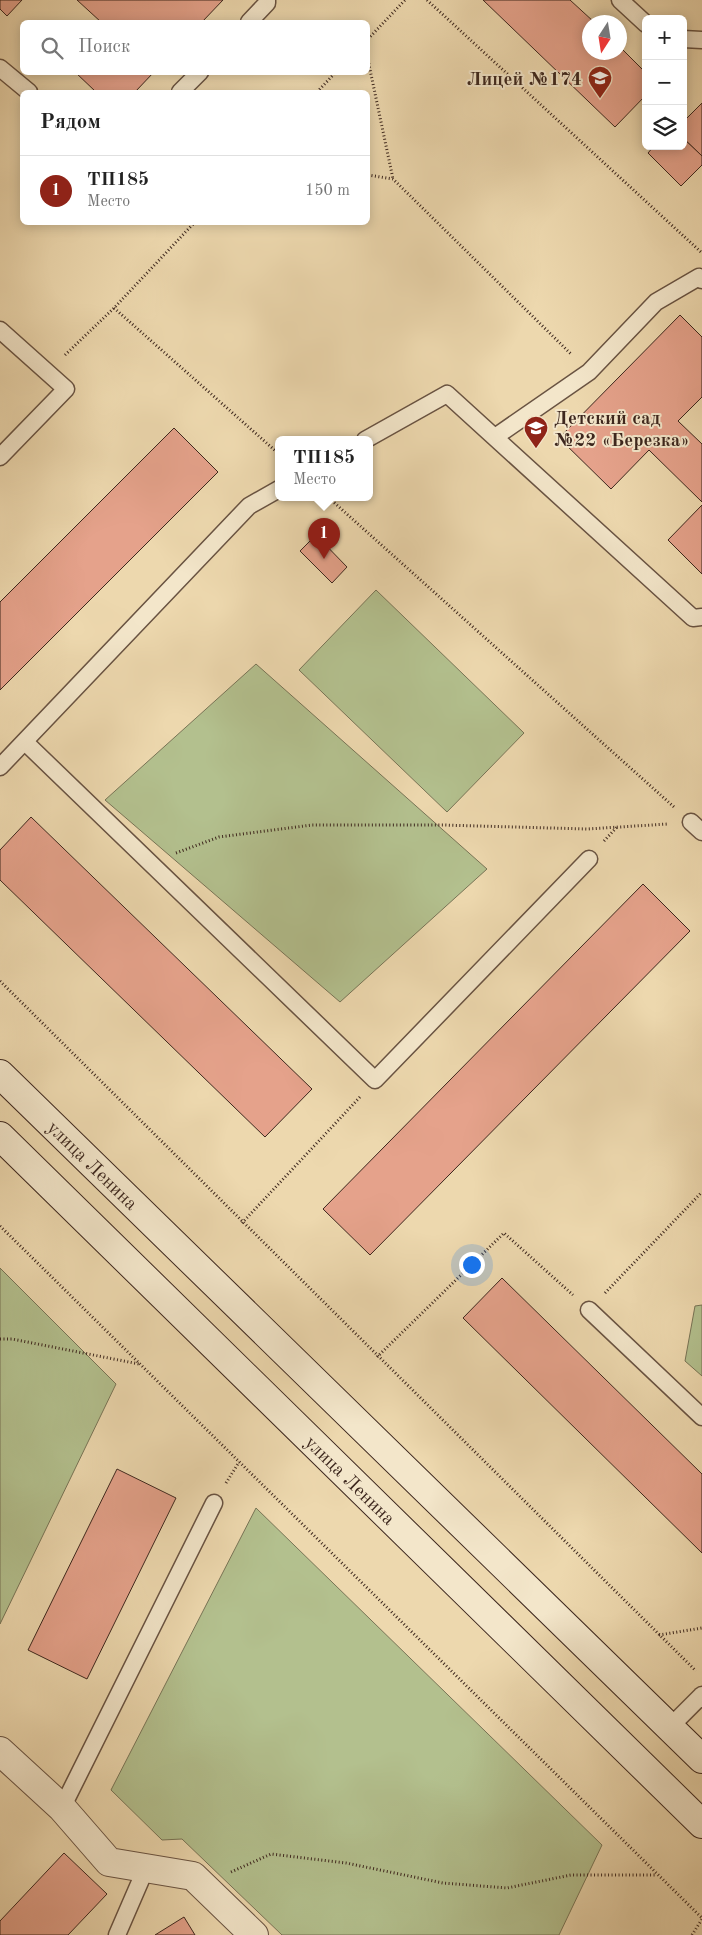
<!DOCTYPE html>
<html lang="ru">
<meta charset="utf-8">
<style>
:root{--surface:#fff;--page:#f2f2f2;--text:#222;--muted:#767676;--line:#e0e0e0;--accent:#8f2418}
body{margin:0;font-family:"Old Standard TT",serif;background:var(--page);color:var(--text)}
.controls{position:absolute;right:15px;top:15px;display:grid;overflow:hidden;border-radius:8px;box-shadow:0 2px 12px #0003}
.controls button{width:45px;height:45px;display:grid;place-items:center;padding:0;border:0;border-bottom:1px solid var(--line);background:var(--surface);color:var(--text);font:25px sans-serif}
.compass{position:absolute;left:582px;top:15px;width:45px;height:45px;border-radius:50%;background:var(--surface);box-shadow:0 2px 12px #0003;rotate:192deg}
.you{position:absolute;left:471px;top:1264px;width:18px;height:18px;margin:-12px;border:4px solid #fff;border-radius:50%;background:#1a73e8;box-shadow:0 0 0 8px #1a73e833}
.badge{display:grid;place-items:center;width:32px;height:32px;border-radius:50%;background:var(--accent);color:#fff;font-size:16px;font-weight:700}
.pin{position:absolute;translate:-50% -41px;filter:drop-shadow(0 1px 2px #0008)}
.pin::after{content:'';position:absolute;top:26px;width:18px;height:15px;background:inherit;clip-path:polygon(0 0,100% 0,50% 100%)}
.popup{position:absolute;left:275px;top:436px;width:98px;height:65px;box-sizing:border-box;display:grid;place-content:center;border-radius:8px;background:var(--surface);filter:drop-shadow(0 1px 4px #0005);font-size:16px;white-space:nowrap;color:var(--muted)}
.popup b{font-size:19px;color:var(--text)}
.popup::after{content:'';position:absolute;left:50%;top:100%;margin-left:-10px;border:10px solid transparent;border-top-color:var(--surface)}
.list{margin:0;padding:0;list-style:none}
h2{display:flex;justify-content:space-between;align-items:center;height:65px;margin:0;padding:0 20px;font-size:21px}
h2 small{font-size:16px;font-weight:400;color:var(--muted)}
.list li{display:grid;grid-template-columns:32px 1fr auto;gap:15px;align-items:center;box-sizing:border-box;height:70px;padding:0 20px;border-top:1px solid var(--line)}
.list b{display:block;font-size:19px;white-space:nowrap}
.list p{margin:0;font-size:16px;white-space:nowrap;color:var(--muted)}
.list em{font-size:16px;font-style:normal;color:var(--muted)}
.icon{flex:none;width:28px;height:28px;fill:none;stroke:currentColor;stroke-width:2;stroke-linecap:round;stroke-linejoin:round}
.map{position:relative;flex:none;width:702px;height:1935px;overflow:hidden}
.search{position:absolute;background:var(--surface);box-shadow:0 2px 12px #0003;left:20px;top:20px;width:350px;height:55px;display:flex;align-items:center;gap:12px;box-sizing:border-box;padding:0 18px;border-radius:8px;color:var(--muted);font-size:19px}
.panel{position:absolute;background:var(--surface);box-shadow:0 2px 12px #0003;left:20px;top:90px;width:350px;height:135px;border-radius:8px}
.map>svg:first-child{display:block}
.green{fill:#b3c08e;stroke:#787456}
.building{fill:#e5a28b;stroke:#3d271e}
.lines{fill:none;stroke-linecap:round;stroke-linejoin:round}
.lane-casing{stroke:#695342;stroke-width:19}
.street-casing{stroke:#695342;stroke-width:30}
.secondary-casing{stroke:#3d271e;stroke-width:30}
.path{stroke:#3d271e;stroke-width:3;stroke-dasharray:1 2.5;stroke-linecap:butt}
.lane{stroke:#f3e6ca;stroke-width:16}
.street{stroke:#f3e6ca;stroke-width:28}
.secondary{stroke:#f3e6ca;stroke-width:28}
.labels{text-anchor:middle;stroke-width:4;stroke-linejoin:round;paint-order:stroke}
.poi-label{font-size:19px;font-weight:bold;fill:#3d271e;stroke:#f3e6ca;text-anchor:end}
.street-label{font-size:19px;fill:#3d271e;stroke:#f3e6ca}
</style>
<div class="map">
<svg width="702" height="1935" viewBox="0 0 702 1935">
<rect width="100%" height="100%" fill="#edd8ae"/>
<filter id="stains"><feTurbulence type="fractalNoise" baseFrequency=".004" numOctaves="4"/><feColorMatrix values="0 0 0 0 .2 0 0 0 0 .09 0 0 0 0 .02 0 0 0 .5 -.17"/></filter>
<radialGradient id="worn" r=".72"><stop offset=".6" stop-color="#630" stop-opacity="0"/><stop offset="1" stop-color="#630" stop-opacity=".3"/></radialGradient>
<!-- green -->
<g class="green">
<path d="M 376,590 L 524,733 L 447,812 L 299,670 Z"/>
<path d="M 256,664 L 487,869 L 340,1002 L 105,800 Z"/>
<path d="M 0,1268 L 116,1384 L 0,1624 Z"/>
<path d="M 702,1305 L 702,1376 L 685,1361 L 695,1306 Z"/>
<path d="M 256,1508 L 602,1845 L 559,1935 L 282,1935 L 182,1839 L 162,1840 L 111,1790 Z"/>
</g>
<!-- building -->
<g class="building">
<path d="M 0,0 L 22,0 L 7,16 L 0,9 Z"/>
<path d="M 77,0 L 223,0 L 202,22 L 101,22 Z"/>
<path d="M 483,0 L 570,0 L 594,22 L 590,22 L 590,52 L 620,52 L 620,47 L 646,73 L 646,95 L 615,127 Z"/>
<path d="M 75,72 L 154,72 L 135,92 L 96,92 Z"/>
<path d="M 702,103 L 702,156 L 683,138 L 683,122 Z"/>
<path d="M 683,138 L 702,156 L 702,165 L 681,186 L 648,153 L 654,146 L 683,146 Z"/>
<path d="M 680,315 L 702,337 L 702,397 L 678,421 L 702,444 L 702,502 L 649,450 L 611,489 L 559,438 Z"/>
<path d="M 174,428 L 218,472 L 0,690 L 0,602 Z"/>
<path d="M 702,505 L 702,574 L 668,540 Z"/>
<path d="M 316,535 L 347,567 L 332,583 L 300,551 Z"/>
<path d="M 31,817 L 312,1089 L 265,1137 L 0,880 L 0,850 Z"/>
<path d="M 643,884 L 690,931 L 370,1255 L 323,1209 Z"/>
<path d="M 502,1278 L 702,1474 L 702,1553 L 463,1318 Z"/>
<path d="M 117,1469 L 176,1498 L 87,1679 L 28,1650 Z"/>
<path d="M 64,1853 L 107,1894 L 68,1935 L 0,1935 L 0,1921 Z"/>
<path d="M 184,1917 L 195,1935 L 155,1935 Z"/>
</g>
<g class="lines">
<defs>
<g id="lane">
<path d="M 620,0 L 646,24"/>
<path d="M 249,22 L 267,3 L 267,0"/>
<path d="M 683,39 L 702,40"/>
<path d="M 0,68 L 29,92"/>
<path d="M 180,92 L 200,72"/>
<path d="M 0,330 L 66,389 L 0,457"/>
<path d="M 495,437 L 589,372 L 656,302 L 699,277 L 702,280"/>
<path d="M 365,440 L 447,394 L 693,618 L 702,617"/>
<path d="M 25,742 L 375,1080 L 589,859"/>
<path d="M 0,767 L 249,506 L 279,489"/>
<path d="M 691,822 L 702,832"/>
<path d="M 589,1310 L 702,1417"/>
<path d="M 670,1727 L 702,1695"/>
<path d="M 62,1808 L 214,1503"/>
<path d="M 117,1935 L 146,1868"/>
</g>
<path id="street" d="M 0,1751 L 62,1808 L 109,1862 L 193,1876 L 254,1935"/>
<g id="secondary">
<path id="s1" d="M 0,1074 L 702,1759"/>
<path id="s2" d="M 0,1136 L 702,1824"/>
</g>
</defs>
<!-- lane casing -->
<use href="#lane" class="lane-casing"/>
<!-- street casing -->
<use href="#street" class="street-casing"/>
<!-- secondary casing -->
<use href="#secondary" class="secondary-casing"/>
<!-- path -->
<g class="path">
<path d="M 427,0 L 702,253"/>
<path d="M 368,39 L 405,0"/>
<path d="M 368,60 L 393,179"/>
<path d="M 317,92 L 336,72"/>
<path d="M 368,175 L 393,179 L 572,355"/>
<path d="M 114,308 L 279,454"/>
<path d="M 65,355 L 114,308 L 195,222"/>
<path d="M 329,498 L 674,807"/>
<path d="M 604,841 L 617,827"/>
<path d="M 176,853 L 219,837 L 312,825 L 442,825 L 587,829 L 668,824"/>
<path d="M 0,981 L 696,1671"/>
<path d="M 242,1223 L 360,1097"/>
<path d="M 0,1226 L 702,1918"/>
<path d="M 605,1293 L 702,1192"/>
<path d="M 0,1339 L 12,1339 L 139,1364"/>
<path d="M 377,1357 L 504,1233 L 573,1295"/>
<path d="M 226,1483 L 239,1462"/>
<path d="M 659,1635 L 702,1628"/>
<path d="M 231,1872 L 271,1854 L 346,1863 L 443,1883 L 507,1888 L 571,1875 L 657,1875"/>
<path d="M 692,1935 L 702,1919"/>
</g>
<!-- lane -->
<use href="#lane" class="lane"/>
<!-- street -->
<use href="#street" class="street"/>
<!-- secondary -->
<use href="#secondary" class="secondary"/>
</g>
<!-- icons -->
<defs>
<symbol id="school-pin" viewBox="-11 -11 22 30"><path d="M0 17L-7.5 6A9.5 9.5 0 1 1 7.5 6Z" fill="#8f2418" stroke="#f3e6ca"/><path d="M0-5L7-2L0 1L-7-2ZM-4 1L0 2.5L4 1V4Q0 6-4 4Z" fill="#fff"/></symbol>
</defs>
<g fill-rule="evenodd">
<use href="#school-pin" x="586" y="64" width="28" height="38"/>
<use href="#school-pin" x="522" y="414" width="28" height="38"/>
</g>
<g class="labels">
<!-- poi labels -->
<g class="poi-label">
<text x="582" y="85">Лицей №174</text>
<text x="554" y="424" text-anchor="start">Детский сад<tspan x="554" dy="22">№22 «Березка»</tspan></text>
</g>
<!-- street labels -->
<g class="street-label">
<text dy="7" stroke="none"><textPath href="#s1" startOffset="130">улица Ленина</textPath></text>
<text dy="7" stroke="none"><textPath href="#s2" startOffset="491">улица Ленина</textPath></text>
</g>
</g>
<rect width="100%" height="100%" filter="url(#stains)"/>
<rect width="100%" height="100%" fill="url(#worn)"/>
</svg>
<div class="controls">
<button>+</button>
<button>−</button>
<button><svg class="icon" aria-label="layers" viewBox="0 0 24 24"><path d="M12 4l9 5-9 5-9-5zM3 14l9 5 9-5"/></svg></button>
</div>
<svg class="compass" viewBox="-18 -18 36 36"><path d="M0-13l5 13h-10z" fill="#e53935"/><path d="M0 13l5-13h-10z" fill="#767676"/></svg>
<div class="you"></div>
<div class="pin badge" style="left:324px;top:559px">1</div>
<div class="popup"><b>ТП185</b>Место</div>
<div class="search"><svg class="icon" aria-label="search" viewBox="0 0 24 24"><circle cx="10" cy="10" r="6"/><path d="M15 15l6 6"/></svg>Поиск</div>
<section class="panel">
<h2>Рядом<small></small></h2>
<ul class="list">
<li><span class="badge">1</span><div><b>ТП185</b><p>Место</p></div><em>150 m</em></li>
</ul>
</section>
</div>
